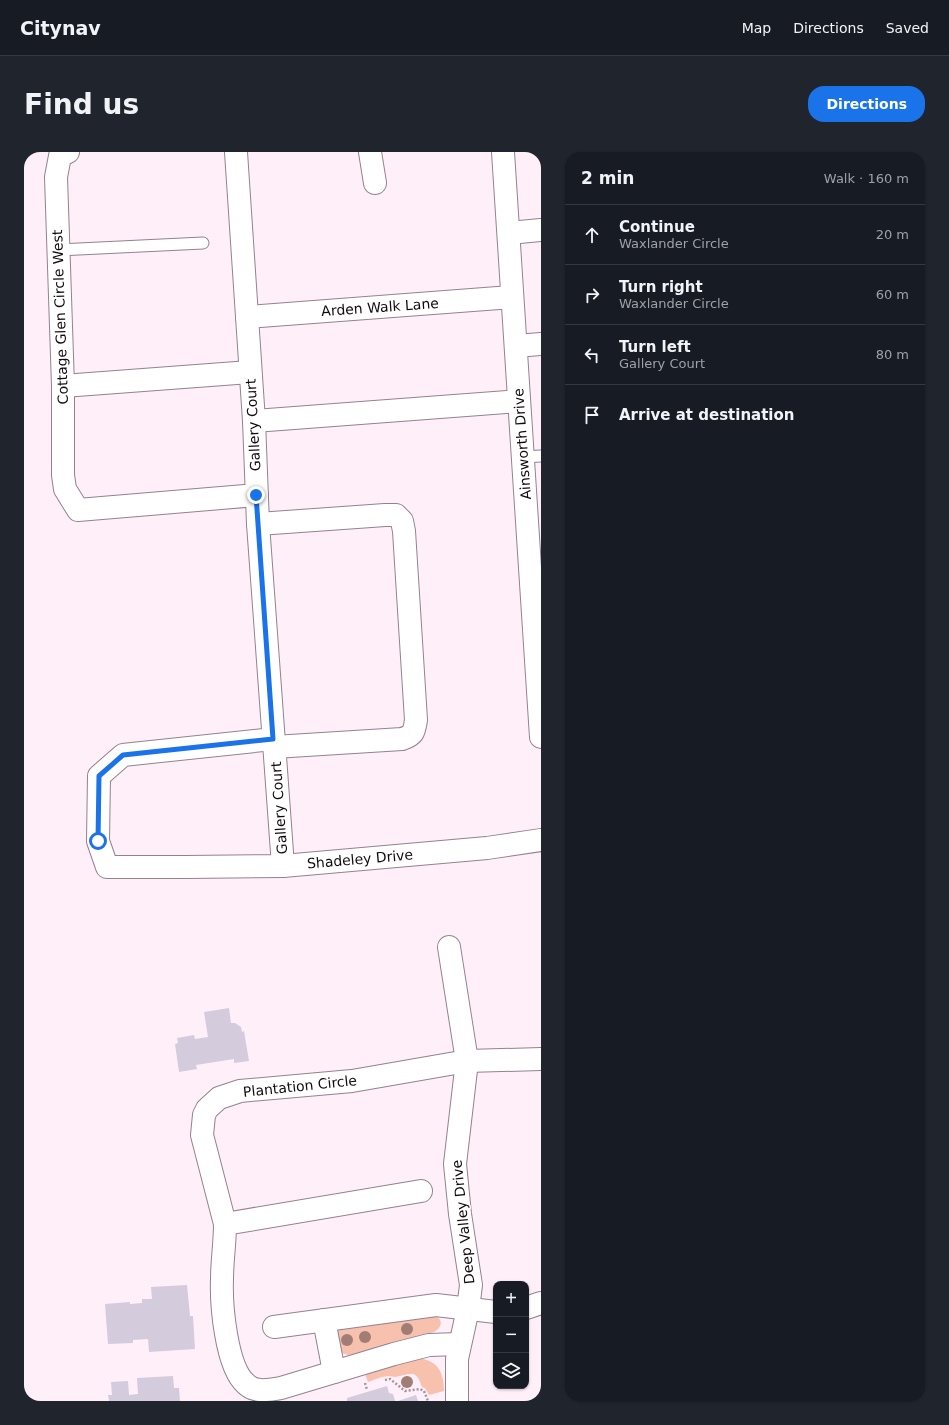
<!DOCTYPE html>
<meta charset="utf-8">
<style>
:root{--surface:#171b24;--page:#20242c;--text:#f1f3f6;--muted:#9ea1a6;--line:#363941;--accent:#1a73e8}
body{margin:0;font-family:"DejaVu Sans",sans-serif;background:var(--page);color:var(--text)}
.controls{position:absolute;right:12px;bottom:12px;display:grid;overflow:hidden;border-radius:8px;box-shadow:0 1px 3px #0004}
.controls button{width:36px;height:36px;display:grid;place-items:center;padding:0;border:0;border-bottom:1px solid var(--line);background:var(--surface);color:var(--text);font:20px sans-serif}
.stop{position:absolute;width:12px;height:12px;margin:-9px;border:3px solid #1a73e8;border-radius:50%;background:#fff}
.stop.end{background:#1a73e8;border-color:#fff;box-shadow:0 1px 4px #0008}
.list{margin:0;padding:0;list-style:none}
h2{display:flex;justify-content:space-between;align-items:center;height:52px;margin:0;padding:0 16px;font-size:17px}
h2 small{font-size:13px;font-weight:400;color:var(--muted)}
.list li{display:grid;grid-template-columns:26px 1fr auto;gap:12px;align-items:center;box-sizing:border-box;height:60px;padding:0 16px;border-top:1px solid var(--line)}
.list b{display:block;font-size:15px;white-space:nowrap}
.list p{margin:0;font-size:13px;white-space:nowrap;color:var(--muted)}
.list em{font-size:13px;font-style:normal;color:var(--muted)}
.icon{flex:none;width:22px;height:22px;fill:none;stroke:currentColor;stroke-width:2;stroke-linecap:round;stroke-linejoin:round}
.map{position:relative;flex:none;width:517px;height:1249px;overflow:hidden;border-radius:16px}
header{display:flex;align-items:center;gap:24px;box-sizing:border-box;height:56px;padding:0 20px;background:var(--surface);border-bottom:1px solid var(--line)}
header strong{font-size:19px}
nav{display:flex;gap:22px;margin-inline-start:auto;font-size:14px}
.intro{display:flex;align-items:center;justify-content:space-between;box-sizing:border-box;height:96px;padding:0 24px}
h1{margin:0;font-size:28px}
.button{padding:10px 18px;border-radius:16px;background:var(--accent);color:#fff;font-size:14px;font-weight:700}
main{display:flex;gap:24px;padding:0 24px}
aside{flex:1;background:var(--surface);border-radius:16px;box-shadow:0 1px 3px #0004}
.map>svg:first-child{display:block}
.green{fill:#f8c1ad}
.building{fill:#d4cbdd}
.lines{fill:none;stroke-linecap:round;stroke-linejoin:round}
.lane-casing{stroke:#93828e;stroke-width:13}
.street-casing{stroke:#93828e;stroke-width:24}
.path{stroke:#a3979f;stroke-width:2.5;stroke-dasharray:2 2;stroke-linecap:butt}
.lane{stroke:#fff;stroke-width:11}
.street{stroke:#fff;stroke-width:22}
.tree{fill:#a27d76}
.route{stroke:#1a73e8;stroke-width:5}
.labels{text-anchor:middle;stroke-width:3;stroke-linejoin:round;paint-order:stroke}
.street-label{font-size:14px;fill:#110b0f;stroke:#fff}
</style>
<header>
<strong>Citynav</strong>
<nav><a>Map</a><a>Directions</a><a>Saved</a></nav>
</header>
<div class="intro"><h1>Find us</h1><a class="button">Directions</a></div>
<main>
<div class="map">
<svg width="517" height="1249" viewBox="0 0 517 1249">
<rect width="100%" height="100%" fill="#ffeff9"/>
<!-- green -->
<g class="green">
<path d="M 412,1164 C 420,1169 417,1176 410,1180 L 332,1202 L 324,1203 L 317,1201 L 311,1179 L 314,1176 Z"/>
<path d="M 393,1206 C 413,1208 420,1219 420,1239 L 405,1243 L 401,1236 L 398,1235 C 392,1215 385,1223 371,1225 C 369,1225 367,1224 365,1224 C 358,1224 350,1228 344,1230 L 341,1222 Z"/>
</g>
<!-- building -->
<g class="building">
<path d="M 205,856 L 207,871 L 211,871 L 217,875 L 218,880 L 220,879 L 225,909 L 210,911 L 210,907 L 172,913 L 173,917 L 155,920 L 151,892 L 154,891 L 153,886 L 170,883 L 171,887 L 184,885 L 180,860 Z"/>
<path d="M 163,1133 L 166,1164 L 169,1164 L 171,1197 L 125,1200 L 124,1187 L 109,1188 L 109,1191 L 84,1192 L 81,1152 L 106,1150 L 106,1152 L 118,1151 L 118,1147 L 128,1147 L 127,1135 Z"/>
<path d="M 149,1224 L 150,1236 L 155,1236 L 156,1249 L 85,1249 L 84,1243 L 88,1243 L 87,1230 L 104,1229 L 105,1243 L 114,1242 L 113,1226 Z"/>
<path d="M 363,1234 L 365,1241 L 369,1242 L 371,1249 L 323,1249 L 323,1246 Z"/>
<path d="M 392,1243 L 394,1249 L 374,1249 Z"/>
</g>
<g class="lines">
<defs>
<g id="lane">
<path d="M 34,98 L 179,91"/>
<path d="M 499,305 L 517,304"/>
</g>
<g id="street">
<path d="M 44,0 L 36,4 L 32,25 L 39,234 L 39,323 L 41,337 L 54,358 L 233,343"/>
<path d="M 212,0 L 230,269 L 234,372 L 259,714"/>
<path d="M 346,0 L 351,31"/>
<path d="M 479,0 L 517,585"/>
<path d="M 485,81 L 517,78"/>
<path d="M 223,165 L 488,145"/>
<path d="M 492,194 L 517,192"/>
<path d="M 39,234 L 226,220"/>
<path d="M 230,269 L 495,249"/>
<path d="M 234,372 L 361,363 L 372,363 L 378,369 L 380,379 L 392,568 C 390,580 390,583 378,587 L 250,595"/>
<path d="M 249,587 L 99,603 L 75,624 L 74,689 L 83,715 L 162,715 L 259,714 L 463,696 L 517,688"/>
<path d="M 425,795 L 443,909 L 431,1012 L 436,1062 L 447,1133 L 444,1157 L 433,1207 L 433,1249"/>
<path d="M 201,1072 L 397,1039"/>
<path d="M 502,1156 L 517,1151"/>
<path d="M 300,1168 L 310,1220"/>
<path d="M 250,1175 L 412,1153 L 472,1160"/>
<path d="M 435,1192 L 405,1193 L 370,1202 L 257,1236 C 245,1238 231,1241 222,1232 C 202,1215 197,1152 198,1127 C 198,1109 201,1091 201,1072 L 178,983 L 180,963 L 183,957 L 195,946 L 216,939 L 328,929 L 443,909 L 517,907"/>
</g>
</defs>
<!-- lane casing -->
<use href="#lane" class="lane-casing"/>
<!-- street casing -->
<use href="#street" class="street-casing"/>
<!-- path -->
<g class="path">
<path d="M 361,1228 L 366,1227 L 381,1239 L 396,1237 L 400,1239 L 404,1249"/>
<path d="M 341,1231 L 343,1238"/>
</g>
<!-- lane -->
<use href="#lane" class="lane"/>
<!-- street -->
<use href="#street" class="street"/>
</g>
<!-- trees -->
<g class="tree">
<circle cx="383" cy="1177" r="6"/>
<circle cx="341" cy="1185" r="6"/>
<circle cx="323" cy="1188" r="6"/>
<circle cx="383" cy="1230" r="6"/>
</g>
<g class="lines">
<!-- route -->
<path class="route" d="M 74,689 L 75,624 L 99,603 L 249,587 L 232,343"/>
</g>
<g class="labels">
<!-- street labels -->
<g class="street-label">
<text transform="translate(356 155) rotate(-4)" y="5">Arden Walk Lane</text>
<text transform="translate(36 165) rotate(-92)" y="5">Cottage Glen Circle West</text>
<text transform="translate(229 273) rotate(-93)" y="5">Gallery Court</text>
<text transform="translate(498 292) rotate(-94)" y="5">Ainsworth Drive</text>
<text transform="translate(255 656) rotate(-94)" y="5">Gallery Court</text>
<text transform="translate(336 707) rotate(-5)" y="5">Shadeley Drive</text>
<text transform="translate(276 934) rotate(-6)" y="5">Plantation Circle</text>
<text transform="translate(439 1070) rotate(-96)" y="5">Deep Valley Drive</text>
</g>
</g>
</svg>
<div class="controls">
<button>+</button>
<button>−</button>
<button><svg class="icon" aria-label="layers" viewBox="0 0 24 24"><path d="M12 4l9 5-9 5-9-5zM3 14l9 5 9-5"/></svg></button>
</div>
<div class="stop" style="left:74px;top:689px"></div>
<div class="stop end" style="left:232px;top:343px"></div>
</div>
<aside>
<h2>2 min<small>Walk · 160 m</small></h2>
<ul class="list">
<li><svg class="icon" aria-label="ahead" viewBox="0 0 24 24"><path d="M12 20V5M6 11l6-6 6 6"/></svg><div><b>Continue</b><p>Waxlander Circle</p></div><em>20 m</em></li>
<li><svg class="icon" aria-label="right" viewBox="0 0 24 24"><path d="M7 20v-9h11M14 6l5 5-5 5"/></svg><div><b>Turn right</b><p>Waxlander Circle</p></div><em>60 m</em></li>
<li><svg class="icon" aria-label="left" viewBox="0 0 24 24"><path d="M17 20v-9H6M10 6l-5 5 5 5"/></svg><div><b>Turn left</b><p>Gallery Court</p></div><em>80 m</em></li>
<li><svg class="icon" aria-label="arrive" viewBox="0 0 24 24"><path d="M6 21V4h12l-3 4 3 4H6"/></svg><div><b>Arrive at destination</b></div></li>
</ul>
</aside>
</main>
